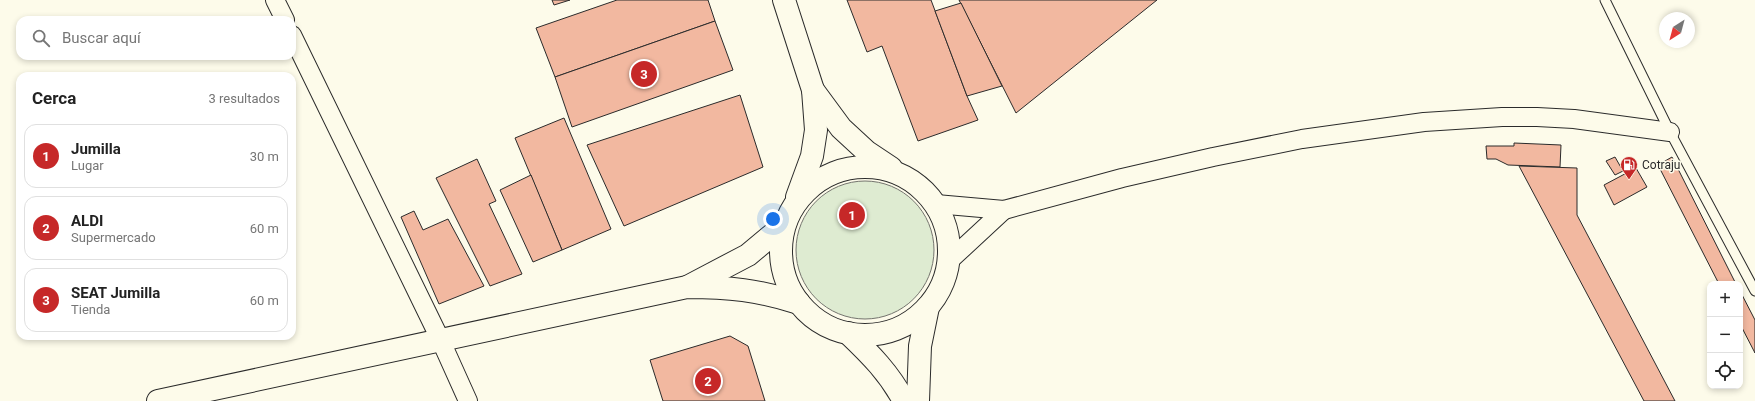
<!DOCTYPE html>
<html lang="es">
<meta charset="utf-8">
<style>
:root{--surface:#fff;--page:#f6f6f6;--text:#222;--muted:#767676;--line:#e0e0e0;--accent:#c62828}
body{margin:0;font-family:Roboto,sans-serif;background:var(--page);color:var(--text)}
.controls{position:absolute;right:12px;bottom:12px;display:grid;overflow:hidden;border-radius:8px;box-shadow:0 2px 6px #0003}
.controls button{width:36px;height:36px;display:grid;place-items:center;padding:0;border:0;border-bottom:1px solid var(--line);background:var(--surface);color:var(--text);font:20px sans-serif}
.compass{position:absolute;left:1659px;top:12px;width:36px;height:36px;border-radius:50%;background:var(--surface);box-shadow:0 2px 6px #0003;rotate:216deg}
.you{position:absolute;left:773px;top:219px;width:14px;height:14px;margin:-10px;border:3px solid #fff;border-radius:50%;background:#1a73e8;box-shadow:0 0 0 6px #1a73e833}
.badge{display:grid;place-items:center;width:26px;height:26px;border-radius:50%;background:var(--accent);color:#fff;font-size:13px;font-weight:700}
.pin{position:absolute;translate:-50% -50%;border:2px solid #fff;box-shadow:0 1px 4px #0006}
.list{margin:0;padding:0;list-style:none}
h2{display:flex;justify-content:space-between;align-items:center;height:52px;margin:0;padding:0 16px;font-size:17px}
h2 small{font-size:13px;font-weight:400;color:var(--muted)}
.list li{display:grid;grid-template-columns:26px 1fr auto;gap:12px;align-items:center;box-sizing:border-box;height:64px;margin:0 8px 8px;padding:0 8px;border:1px solid var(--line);border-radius:12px}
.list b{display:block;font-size:15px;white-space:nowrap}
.list p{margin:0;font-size:13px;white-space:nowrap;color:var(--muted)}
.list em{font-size:13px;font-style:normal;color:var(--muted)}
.icon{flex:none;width:22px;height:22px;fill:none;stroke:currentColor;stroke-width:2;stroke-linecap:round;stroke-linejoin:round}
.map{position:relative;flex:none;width:1755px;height:401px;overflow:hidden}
.search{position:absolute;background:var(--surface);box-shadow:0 2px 6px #0003;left:16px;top:16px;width:280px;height:44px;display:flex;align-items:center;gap:10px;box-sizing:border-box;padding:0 14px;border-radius:12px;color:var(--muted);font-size:15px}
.panel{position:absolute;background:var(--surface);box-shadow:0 2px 6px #0003;left:16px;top:72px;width:280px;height:268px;border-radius:12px}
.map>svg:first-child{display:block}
.green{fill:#deebd1;stroke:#74746e}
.building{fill:#f2b8a0;stroke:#2b2b2b}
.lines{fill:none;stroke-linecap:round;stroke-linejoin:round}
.lane-casing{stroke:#2b2b2b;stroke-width:11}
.street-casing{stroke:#2b2b2b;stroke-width:20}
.primary-casing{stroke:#2b2b2b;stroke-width:24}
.lane{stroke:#fdfbea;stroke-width:9}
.street{stroke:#fdfbea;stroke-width:18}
.primary{stroke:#fdfbea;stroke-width:22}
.labels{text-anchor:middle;stroke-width:3;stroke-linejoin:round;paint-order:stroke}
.poi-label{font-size:12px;fill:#2b2b2b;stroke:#fdfbea;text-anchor:start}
</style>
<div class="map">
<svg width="1755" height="401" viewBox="0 0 1755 401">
<rect width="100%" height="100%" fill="#fdfbea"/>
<!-- green -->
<circle class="green" cx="865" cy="250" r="69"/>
<!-- building -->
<g class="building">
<path d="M 552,0 L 570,0 L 554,5 Z"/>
<path d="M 617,0 L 708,0 L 715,21 L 555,77 L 536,28 Z"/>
<path d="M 847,0 L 931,0 L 967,96 L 978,120 L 918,141 L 882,46 L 867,52 Z"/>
<path d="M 959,0 L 1157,0 L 1016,113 Z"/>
<path d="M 961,3 L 1002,86 L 967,96 L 935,11 Z"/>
<path d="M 715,21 L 733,70 L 572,127 L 555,77 Z"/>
<path d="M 740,95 L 763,167 L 624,226 L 587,145 Z"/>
<path d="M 564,118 L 611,229 L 562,250 L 515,138 Z"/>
<path d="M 1514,143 L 1561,145 L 1560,167 L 1508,165 L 1496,159 L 1487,159 L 1486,146 L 1514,146 Z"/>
<path d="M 1615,157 L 1623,171 L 1615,175 L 1606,161 Z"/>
<path d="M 1672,157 L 1736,284 L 1719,284 L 1658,165 Z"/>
<path d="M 477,159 L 496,201 L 489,204 L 522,274 L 490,286 L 436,178 Z"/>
<path d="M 1519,166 L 1577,168 L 1577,215 L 1675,401 L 1644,401 Z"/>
<path d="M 1636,168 L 1647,187 L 1614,205 L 1604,185 Z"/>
<path d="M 531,175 L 562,250 L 533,262 L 500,190 Z"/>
<path d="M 414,211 L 423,230 L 448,219 L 484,286 L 439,304 L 401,217 Z"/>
<path d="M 1740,291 L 1755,320 L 1755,353 L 1740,324 Z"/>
<path d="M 730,336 L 748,346 L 765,401 L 663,401 L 650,360 Z"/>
</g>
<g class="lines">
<defs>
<path id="lane" d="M 1605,0 L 1670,132 L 1755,291"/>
<g id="street">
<path d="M 275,0 L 285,20"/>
<path d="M 292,35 L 441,341 L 468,401"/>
<path d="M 936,204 L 1004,210 L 1122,178 L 1213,157 L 1302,139 L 1424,122 L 1502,117 L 1537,117 L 1574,119 L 1670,132"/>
<path d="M 950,260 L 1004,210"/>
</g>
<g id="primary">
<path d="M 784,0 L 813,90 L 816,130 L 812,156 L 797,197"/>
<path d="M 813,90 L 841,128 L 867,152 L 891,168"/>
<circle cx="865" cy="251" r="84"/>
<path d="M 689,286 L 748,255 L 784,225"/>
<path d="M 848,333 C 871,355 889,373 904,401"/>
<path d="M 158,401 L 687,287 C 728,287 759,290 799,303"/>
<path d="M 918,401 L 920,346 L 928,307"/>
</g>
</defs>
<!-- lane casing -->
<use href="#lane" class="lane-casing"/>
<!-- street casing -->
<use href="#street" class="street-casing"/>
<!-- primary casing -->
<use href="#primary" class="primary-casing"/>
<!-- lane -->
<use href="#lane" class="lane"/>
<!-- street -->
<use href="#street" class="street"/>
<!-- primary -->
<use href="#primary" class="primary"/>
</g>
<!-- icons -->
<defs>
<symbol id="fuel-pin" viewBox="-11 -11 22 30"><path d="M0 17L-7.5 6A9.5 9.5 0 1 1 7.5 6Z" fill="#c62828" stroke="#fdfbea"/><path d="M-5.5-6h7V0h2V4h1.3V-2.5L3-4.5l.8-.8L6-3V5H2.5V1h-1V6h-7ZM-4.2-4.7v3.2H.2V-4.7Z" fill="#fff"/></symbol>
</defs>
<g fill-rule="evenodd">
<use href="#fuel-pin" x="1619" y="155" width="20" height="27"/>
</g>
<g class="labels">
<!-- poi labels -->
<g class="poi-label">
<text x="1642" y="169">Cotraju</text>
</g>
</g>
</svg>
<div class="controls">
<button>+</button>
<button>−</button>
<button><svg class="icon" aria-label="locate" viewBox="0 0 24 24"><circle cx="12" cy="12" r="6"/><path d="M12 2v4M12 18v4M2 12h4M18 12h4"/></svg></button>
</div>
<svg class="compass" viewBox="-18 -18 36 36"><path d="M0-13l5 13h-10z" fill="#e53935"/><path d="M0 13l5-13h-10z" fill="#767676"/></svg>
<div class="you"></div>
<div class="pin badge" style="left:852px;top:215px">1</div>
<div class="pin badge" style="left:708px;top:381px">2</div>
<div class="pin badge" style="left:644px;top:74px">3</div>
<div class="search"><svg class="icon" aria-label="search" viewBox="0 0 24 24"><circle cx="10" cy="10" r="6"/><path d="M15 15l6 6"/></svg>Buscar aquí</div>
<section class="panel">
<h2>Cerca<small>3 resultados</small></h2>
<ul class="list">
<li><span class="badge">1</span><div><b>Jumilla</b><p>Lugar</p></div><em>30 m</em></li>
<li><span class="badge">2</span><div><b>ALDI</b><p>Supermercado</p></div><em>60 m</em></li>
<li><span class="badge">3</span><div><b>SEAT Jumilla</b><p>Tienda</p></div><em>60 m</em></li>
</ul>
</section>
</div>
